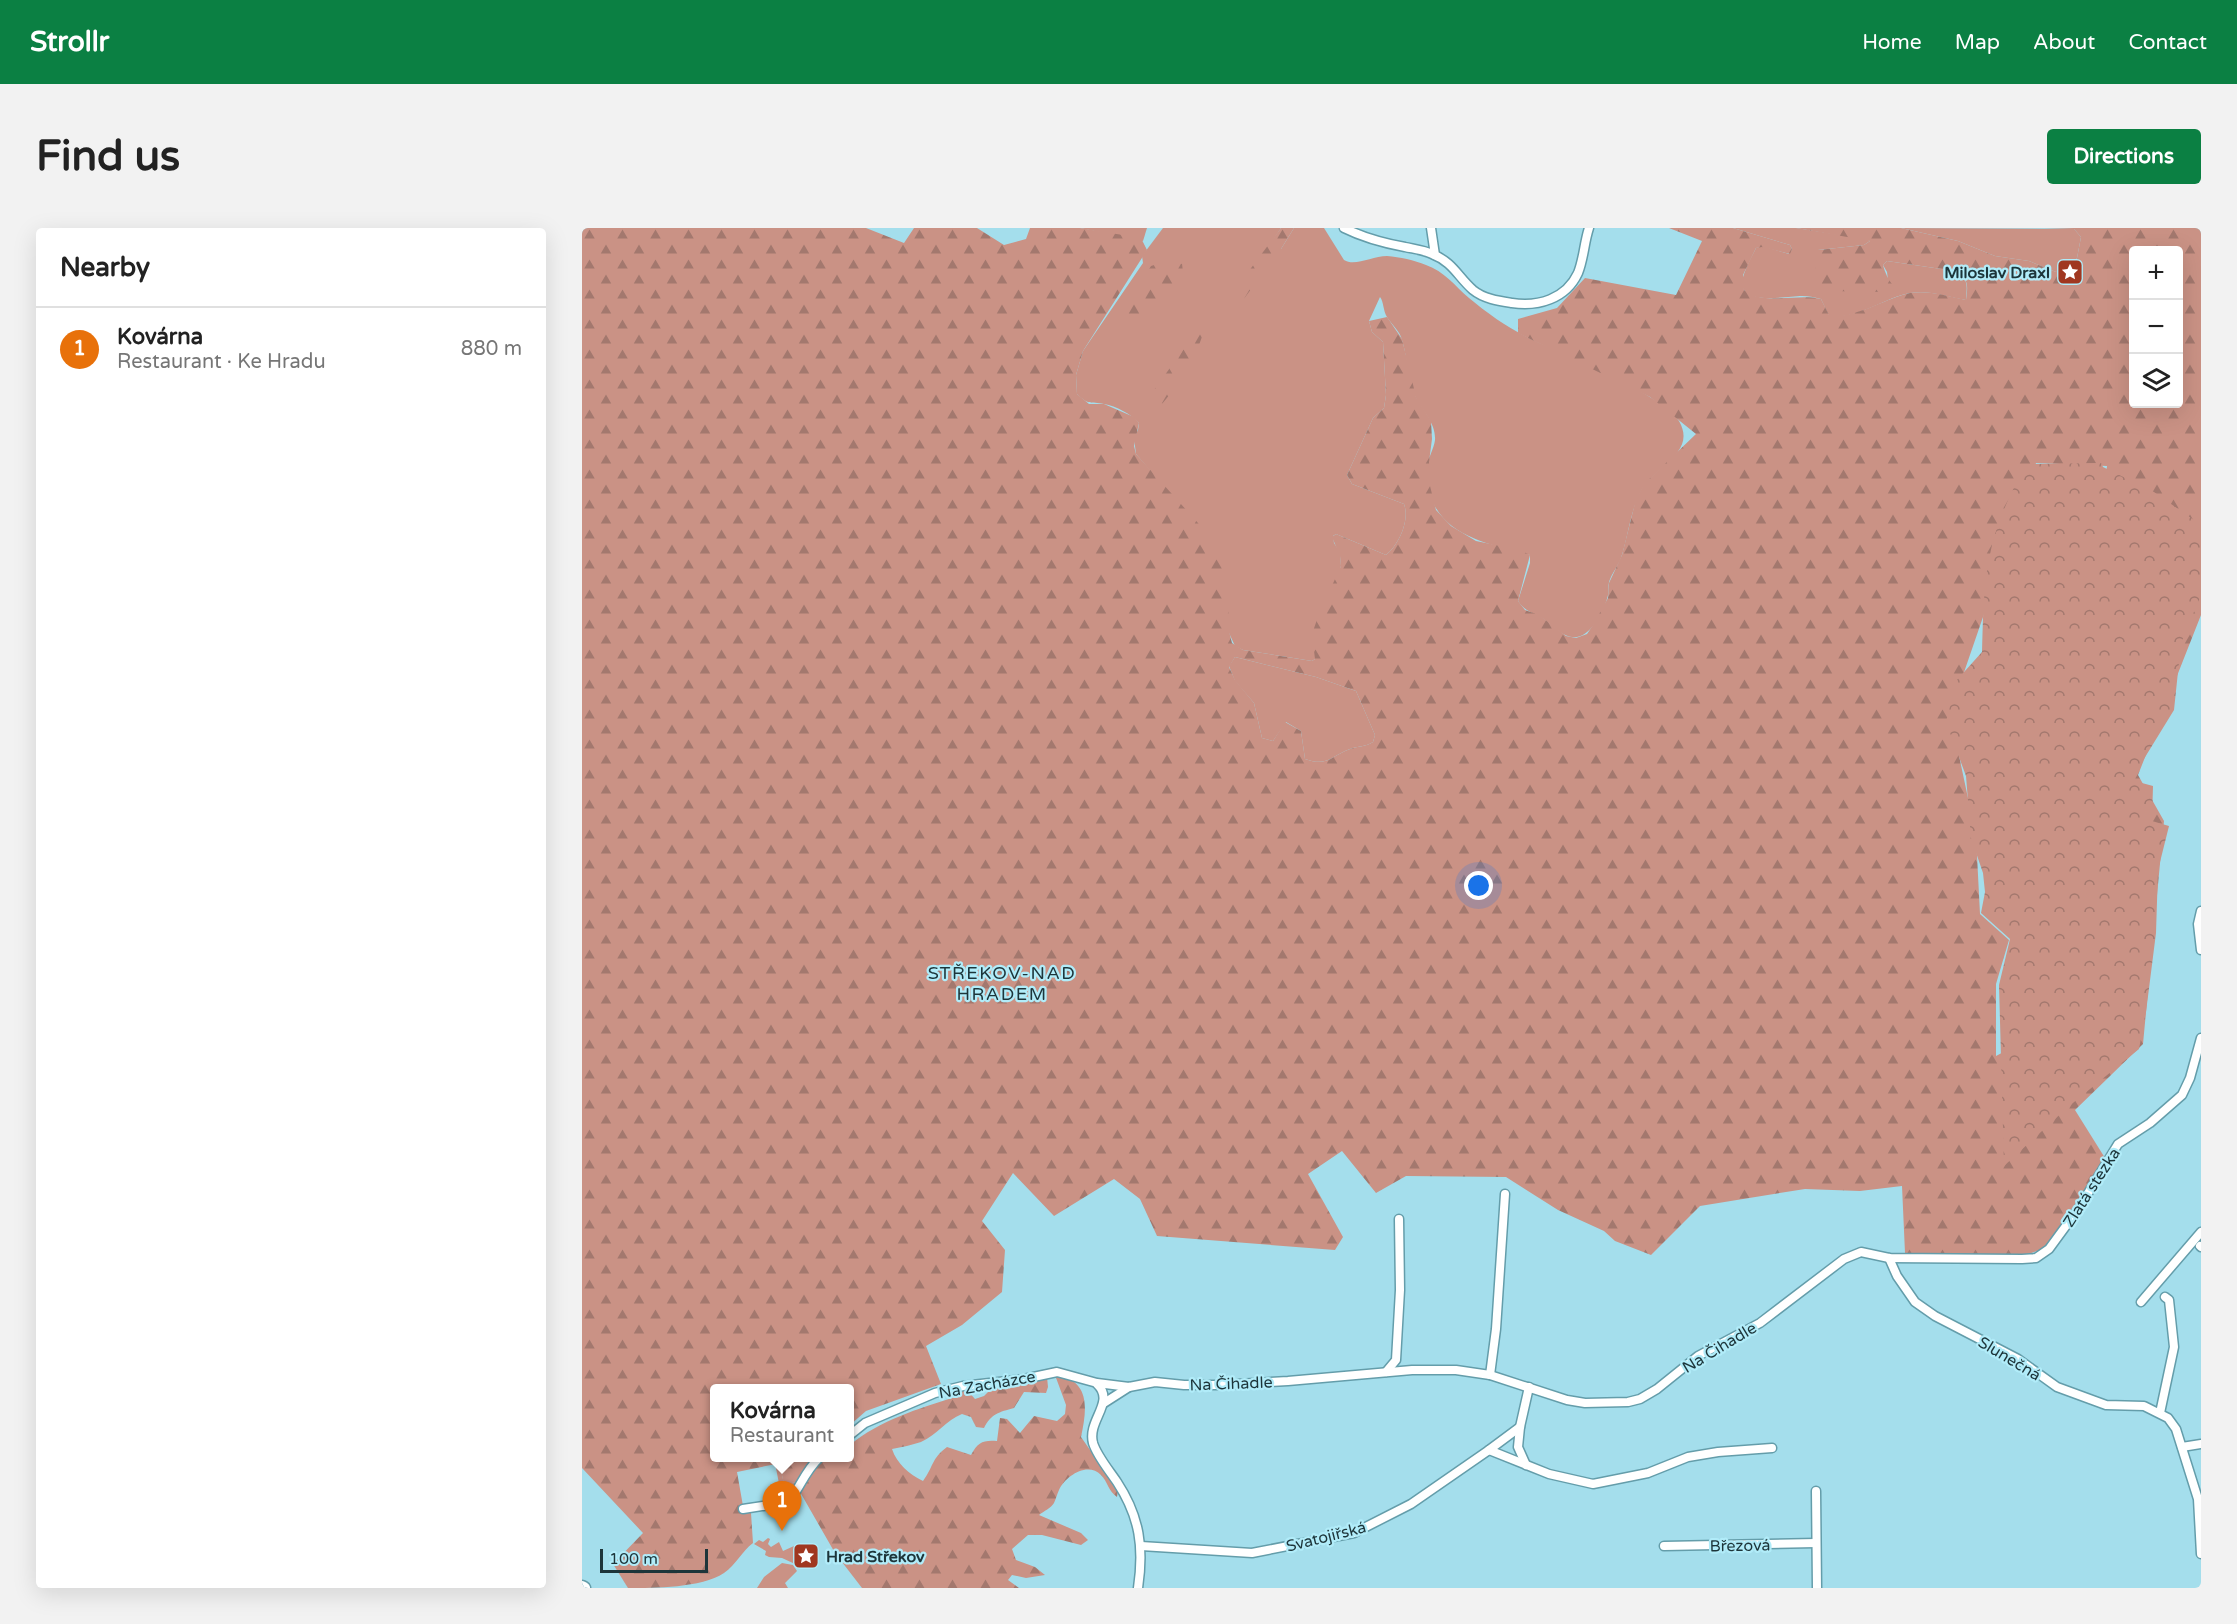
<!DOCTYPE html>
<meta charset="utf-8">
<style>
:root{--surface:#fff;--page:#f2f2f2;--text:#222;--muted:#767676;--line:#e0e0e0;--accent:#0b8043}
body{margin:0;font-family:"Varela Round",sans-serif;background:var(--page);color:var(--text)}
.controls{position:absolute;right:18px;top:18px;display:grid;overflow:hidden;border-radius:6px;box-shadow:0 6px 24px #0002}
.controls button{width:54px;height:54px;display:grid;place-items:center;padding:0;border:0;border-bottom:2px solid var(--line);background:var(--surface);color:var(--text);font:30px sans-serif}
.scale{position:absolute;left:18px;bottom:15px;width:108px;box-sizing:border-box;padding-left:6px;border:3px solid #1d353a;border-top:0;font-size:16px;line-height:21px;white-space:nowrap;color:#1d353a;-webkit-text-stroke:4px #b1ecf9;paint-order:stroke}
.you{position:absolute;left:897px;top:658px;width:21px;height:21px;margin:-15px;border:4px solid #fff;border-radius:50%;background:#1a73e8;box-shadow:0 0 0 9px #1a73e833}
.badge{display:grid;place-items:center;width:39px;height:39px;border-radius:50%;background:var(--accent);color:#fff;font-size:20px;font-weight:700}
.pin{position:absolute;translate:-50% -50px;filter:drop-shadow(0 2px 3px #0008)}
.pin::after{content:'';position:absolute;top:32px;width:21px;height:18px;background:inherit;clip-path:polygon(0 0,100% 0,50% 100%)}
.popup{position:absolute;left:128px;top:1156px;width:144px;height:78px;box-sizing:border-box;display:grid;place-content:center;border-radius:6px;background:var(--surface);filter:drop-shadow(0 2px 4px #0005);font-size:20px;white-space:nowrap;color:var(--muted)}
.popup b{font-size:22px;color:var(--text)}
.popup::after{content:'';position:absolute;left:50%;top:100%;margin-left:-12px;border:12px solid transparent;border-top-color:var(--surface)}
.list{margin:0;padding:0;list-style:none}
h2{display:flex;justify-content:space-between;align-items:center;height:78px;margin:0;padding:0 24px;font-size:26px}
h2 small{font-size:20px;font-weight:400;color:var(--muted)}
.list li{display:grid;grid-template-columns:39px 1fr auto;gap:18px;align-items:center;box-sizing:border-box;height:84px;padding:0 24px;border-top:2px solid var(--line)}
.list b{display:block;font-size:22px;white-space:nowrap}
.list p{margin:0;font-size:20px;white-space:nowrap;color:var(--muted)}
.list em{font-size:20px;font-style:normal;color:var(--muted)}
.icon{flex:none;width:33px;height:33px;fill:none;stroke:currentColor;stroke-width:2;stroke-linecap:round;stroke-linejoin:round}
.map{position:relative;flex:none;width:1619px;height:1360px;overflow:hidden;border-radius:6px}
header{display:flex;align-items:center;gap:36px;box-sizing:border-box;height:84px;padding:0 30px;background:var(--accent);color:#fff}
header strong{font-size:28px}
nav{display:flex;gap:33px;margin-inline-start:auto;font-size:21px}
.intro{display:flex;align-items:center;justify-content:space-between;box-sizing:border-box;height:144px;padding:0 36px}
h1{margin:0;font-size:42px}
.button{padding:15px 27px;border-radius:6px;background:var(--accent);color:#fff;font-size:21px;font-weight:700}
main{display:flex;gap:36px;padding:0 36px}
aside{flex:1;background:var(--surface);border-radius:6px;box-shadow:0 6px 24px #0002}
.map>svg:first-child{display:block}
.green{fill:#ca9285}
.forest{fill:url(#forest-firs);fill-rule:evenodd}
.park{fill:url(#park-crowns)}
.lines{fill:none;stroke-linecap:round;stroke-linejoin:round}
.minor-casing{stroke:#649daa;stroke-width:11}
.secondary-casing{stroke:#649daa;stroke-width:15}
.minor{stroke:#fff;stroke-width:8}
.secondary{stroke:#fff;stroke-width:12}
.labels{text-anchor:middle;stroke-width:4.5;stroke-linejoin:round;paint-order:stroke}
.poi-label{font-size:16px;font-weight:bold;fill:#1d353a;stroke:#b1ecf9;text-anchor:end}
.street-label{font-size:16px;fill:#1d353a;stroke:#b1ecf9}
.neighbourhood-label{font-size:18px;letter-spacing:1.5px;fill:#1d353a;stroke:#b1ecf9}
</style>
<header>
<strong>Strollr</strong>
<nav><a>Home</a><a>Map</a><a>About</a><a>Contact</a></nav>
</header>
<div class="intro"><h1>Find us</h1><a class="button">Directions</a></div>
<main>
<aside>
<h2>Nearby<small></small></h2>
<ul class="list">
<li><span class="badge" style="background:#e8710a">1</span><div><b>Kovárna</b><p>Restaurant · Ke Hradu</p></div><em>880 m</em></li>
</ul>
</aside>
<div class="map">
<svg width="1619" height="1360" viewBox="0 0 1619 1360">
<defs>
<pattern id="forest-firs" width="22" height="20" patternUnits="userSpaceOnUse" patternTransform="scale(1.5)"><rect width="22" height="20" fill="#ca9285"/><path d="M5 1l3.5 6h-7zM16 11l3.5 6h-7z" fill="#a3786e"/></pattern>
<pattern id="park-crowns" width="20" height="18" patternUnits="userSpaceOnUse" patternTransform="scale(1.5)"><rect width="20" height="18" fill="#ca9285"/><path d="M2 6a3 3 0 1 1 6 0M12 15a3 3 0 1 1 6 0" fill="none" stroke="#a3786e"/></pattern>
</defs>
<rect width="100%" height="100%" fill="#a4deec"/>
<!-- green -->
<g class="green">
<path d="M 498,0 L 565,0 L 561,13 Z"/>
<path d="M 581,0 L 699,0 L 691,12 L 699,21 L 712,0 L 742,0 L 762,32 C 773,39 790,28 805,28 C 818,29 832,32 844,37 C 862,43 873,58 887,70 C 905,85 926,100 947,110 C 978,125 1082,167 1097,193 C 1116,226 1070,239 1058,265 C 1048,285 1046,309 1039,330 C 1036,338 1030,345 1027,354 C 1026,358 1027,363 1026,367 C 1023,381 1010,407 995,409 C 983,411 973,400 964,393 C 953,384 945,386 936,373 L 948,335 L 948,327 C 898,314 841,304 846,238 C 846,229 852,221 853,212 C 854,195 841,184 834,170 C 825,153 826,131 820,112 C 818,103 810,97 805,89 C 801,83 802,74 798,69 L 787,93 L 790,104 L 801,114 L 804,167 L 802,180 L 791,190 L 765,247 L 770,256 L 822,276 C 828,292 817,317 804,327 L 754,306 L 751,308 L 752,315 L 758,324 L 759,338 L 733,431 L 730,433 L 661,422 L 653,418 L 577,253 L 554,226 L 552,210 L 556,202 L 557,195 C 549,186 534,178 522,176 C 508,173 507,178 495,166 L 494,147 L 501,123 L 561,35 L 560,28 Z"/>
<path d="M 1151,0 L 1214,0 L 1284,11 L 1288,13 L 1282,17 L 1236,22 L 1306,52 L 1305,44 L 1301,37 L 1305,33 L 1373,43 C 1387,52 1385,56 1384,72 C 1366,69 1347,62 1328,65 C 1302,70 1274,92 1247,88 L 1239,71 C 1232,69 1226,68 1220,68 C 1203,68 1150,80 1162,46 C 1165,37 1170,28 1174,20 L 1180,18 L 1207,26 L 1210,21 L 1208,17 Z"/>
<path d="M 1319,0 L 1492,1 L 1499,9 L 1495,30 L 1484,42 L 1474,44 L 1447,33 L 1413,28 L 1376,13 Z"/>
<path d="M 653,429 L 734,449 L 774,463 L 793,507 L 791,514 C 784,519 776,518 768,521 C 749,528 746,539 723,531 L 719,503 L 704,494 L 691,513 L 680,510 L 672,475 L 653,453 L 647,438 Z"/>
<path d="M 192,1230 L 206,1230 L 198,1237 L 202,1256 L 214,1254 L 208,1265 L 200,1271 Z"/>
<path d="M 186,1310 L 188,1311 L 186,1316 L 189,1319 L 197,1314 L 201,1323 L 212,1318 L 216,1328 L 213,1336 L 200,1330 L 187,1329 L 183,1327 L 184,1323 L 172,1316 L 177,1312 L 181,1314 Z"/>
<path d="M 200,1335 L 211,1337 L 215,1343 L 203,1355 L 206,1360 L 175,1360 L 182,1349 Z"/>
</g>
<!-- forest -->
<g class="forest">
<path d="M 0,0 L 284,0 L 322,15 L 332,0 L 395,0 L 422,17 L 444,11 L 448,0 L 498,0 L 559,10 L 565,22 L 501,123 L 494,147 L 495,166 L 507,176 L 522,176 L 552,189 L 557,195 L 552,218 L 554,226 L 616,295 L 645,343 L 647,403 L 650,415 L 661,422 L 730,433 L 733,431 L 730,406 L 737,386 L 759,338 L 758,328 L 750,309 L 754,306 L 804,327 C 817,317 828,292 822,276 L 770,256 L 765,247 L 791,190 L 802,180 L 804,167 L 801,114 L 790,104 L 787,93 L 805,89 L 820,111 L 834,169 L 849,193 L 850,211 L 847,234 L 848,258 L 854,282 L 869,298 L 894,313 L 938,322 L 948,327 L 936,373 L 943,382 L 957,387 L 984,408 L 994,410 L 1005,406 L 1011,397 L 1026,370 L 1027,355 L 1040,327 L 1054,271 L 1062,256 L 1114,206 L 1068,169 L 936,105 L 936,91 L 975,80 L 1003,50 L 1094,67 L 1120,13 L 1087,0 L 1151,0 L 1208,17 L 1210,21 L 1208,26 L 1180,19 L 1174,20 L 1161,47 L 1162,62 C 1180,78 1215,65 1239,71 L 1247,87 C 1272,92 1303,70 1328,65 C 1346,62 1366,68 1384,72 C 1386,56 1387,52 1373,43 L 1305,33 L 1301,37 C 1303,44 1306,52 1311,57 L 1304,64 L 1244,63 C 1234,56 1231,34 1236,22 L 1282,17 L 1288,13 L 1214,0 L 1319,0 L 1376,13 L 1413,28 L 1447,33 L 1474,44 L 1484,42 L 1495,30 L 1499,9 L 1492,1 L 1462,0 L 1619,0 L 1619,387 L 1556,547 L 1582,593 L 1561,816 L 1493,882 L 1523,930 L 1494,979 L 1463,1020 L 1441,1028 L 1323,1025 L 1320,958 L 1278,963 L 1223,961 L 1118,978 L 1069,1027 L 1033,1013 L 1022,1003 L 976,982 L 924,949 L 824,948 L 794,965 L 760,923 L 726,946 L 761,1009 L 753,1022 L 575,1008 L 558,971 L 532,951 L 472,988 L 431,945 L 400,993 L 423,1022 L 420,1064 L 380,1097 L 344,1118 L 359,1156 L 284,1183 L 268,1197 L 268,1160 L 132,1160 L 132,1230 L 192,1230 L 194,1236 L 155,1244 L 161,1278 L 169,1285 L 171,1315 C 160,1323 154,1337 142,1345 C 119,1360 73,1360 46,1360 L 31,1336 L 61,1305 L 0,1240 ZM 1552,22 L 1596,22 L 1596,176 L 1552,176 ZM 1454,235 L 1525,238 L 1482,579 L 1461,803 L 1414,828 L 1414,756 L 1427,712 L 1398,686 L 1394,608 L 1368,485 ZM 653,429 L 734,449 L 774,463 L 793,507 L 791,514 C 784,519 776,518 768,521 C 749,528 746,539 723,531 L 719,503 L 703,494 L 691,513 L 680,510 L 672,475 L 653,452 L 647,439 Z"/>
<path d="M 699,0 L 712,0 L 699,21 L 661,72 L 655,75 L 651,73 L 650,69 L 652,63 Z"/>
<path d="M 587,32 L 600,36 L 602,51 L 585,70 L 574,76 L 572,83 L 561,95 L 542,90 L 543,79 L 569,38 Z"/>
<path d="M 614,104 L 621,106 L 617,117 L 599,143 L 597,155 L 580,176 L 570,182 L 572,162 Z"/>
<path d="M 473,1147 C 509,1152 505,1181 499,1209 L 536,1262 L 535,1269 C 526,1263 526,1254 519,1247 C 506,1233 483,1248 477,1262 C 475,1266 474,1271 472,1275 C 469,1280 462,1283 457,1287 L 499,1305 L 506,1312 L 499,1317 L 460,1307 L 446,1307 L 430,1321 L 434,1332 L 453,1339 L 463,1347 L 444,1350 L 430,1347 L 426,1352 L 437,1360 L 280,1360 L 253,1325 L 218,1264 L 229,1244 L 242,1230 L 268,1230 L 268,1217 C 298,1192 336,1181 373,1169 L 371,1163 L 385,1162 L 393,1171 L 402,1168 L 409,1161 L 465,1149 L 466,1159 L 464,1165 L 442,1164 L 432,1180 C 417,1184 409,1186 402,1200 L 394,1199 L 389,1189 L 380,1186 C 364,1192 355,1207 339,1214 C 330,1217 320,1219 310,1221 C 315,1236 327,1246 341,1253 C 352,1238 349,1231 365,1219 L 389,1227 C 396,1214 401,1212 415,1213 L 418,1190 L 425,1191 L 438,1205 L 452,1188 L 475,1193 L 483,1186 L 484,1177 Z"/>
<path d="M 206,1230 L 230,1230 L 214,1254 L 202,1257 L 198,1237 Z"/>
</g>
<!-- park -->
<path class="park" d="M 1519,235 L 1521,239 L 1572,264 L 1619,297 L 1619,367 L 1599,415 L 1592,482 L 1549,552 L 1571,558 L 1570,593 L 1587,598 L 1576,642 L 1574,705 L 1564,784 L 1557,821 L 1486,879 L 1422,938 L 1417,757 L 1428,711 L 1399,685 L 1403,664 L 1401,645 L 1389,610 L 1384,548 L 1364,494 L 1374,453 L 1400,424 C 1401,394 1401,362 1407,331 C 1413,298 1428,264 1445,236 Z"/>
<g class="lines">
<defs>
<g id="minor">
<path d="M 762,0 C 782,10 801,15 823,19 C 832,21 842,22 850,26 C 871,34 876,49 891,62 C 902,71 917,73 930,75 C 956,79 984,71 996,45 C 1002,30 1002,15 1007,0"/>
<path d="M 849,0 L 853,27"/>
<path d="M 1619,683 L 1616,696 L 1619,722"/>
<path d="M 1618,1018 L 1619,1019"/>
<path d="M 1307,1030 L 1315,1048 L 1333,1074 L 1353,1088 L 1436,1131 L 1475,1159 L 1524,1177 L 1562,1178 L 1586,1190 L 1594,1201 L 1616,1271 L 1619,1326"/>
<path d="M 1559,1074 L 1619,1004"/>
<path d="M 804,1144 L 814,1132 L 818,1062 L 817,991"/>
<path d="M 908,1147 L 914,1101 L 923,966"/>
<path d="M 515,1156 C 534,1174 505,1192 511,1215 C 515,1228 527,1242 535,1254 C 558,1289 562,1320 556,1360"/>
<path d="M 522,1175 L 547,1159"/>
<path d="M 1578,1185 L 1592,1119 L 1587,1072 L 1583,1069"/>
<path d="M 268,1207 L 283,1195 L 353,1165 L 381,1158 L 442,1151 L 475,1144 L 515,1155 L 547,1159 L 573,1154 L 602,1157 L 638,1157 L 706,1153 L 830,1142 L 874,1142 L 908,1147 L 985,1172 L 1003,1175 L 1046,1174 L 1058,1171 L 1075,1161 L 1116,1128 L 1178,1095 L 1262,1031 L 1279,1024 L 1307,1030 L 1440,1031 L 1454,1030 L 1467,1021 L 1497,980 L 1536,916 L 1568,895 L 1600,867 L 1608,850 L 1619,810"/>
<path d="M 1600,1219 L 1619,1216"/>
<path d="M 907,1222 L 938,1199"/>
<path d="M 944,1237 L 936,1219 L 938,1199 L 947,1159"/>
<path d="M 1234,1263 L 1235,1360"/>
<path d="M 161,1281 L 207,1274 C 218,1259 224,1242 237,1230"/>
<path d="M 559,1318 L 670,1325 L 772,1305 L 829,1276 L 907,1222 L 967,1246 L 1011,1256 L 1066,1245 L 1106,1229 L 1136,1224 L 1190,1220"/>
<path d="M 1082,1318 L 1234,1315"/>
</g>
<path id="secondary" d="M 0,1359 L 2,1360"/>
</defs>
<!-- minor casing -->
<use href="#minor" class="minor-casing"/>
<!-- secondary casing -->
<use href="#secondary" class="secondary-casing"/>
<!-- minor -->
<use href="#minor" class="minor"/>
<!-- secondary -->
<use href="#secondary" class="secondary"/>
</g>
<!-- icons -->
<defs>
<symbol id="sight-square" viewBox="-11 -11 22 22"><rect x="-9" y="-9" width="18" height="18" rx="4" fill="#a03720" stroke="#b1ecf9"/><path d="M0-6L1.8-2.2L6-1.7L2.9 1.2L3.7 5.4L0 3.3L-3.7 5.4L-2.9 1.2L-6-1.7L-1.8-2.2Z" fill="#fff"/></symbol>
</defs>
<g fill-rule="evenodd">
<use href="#sight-square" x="1473" y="29" width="30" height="30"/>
<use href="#sight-square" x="209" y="1313" width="30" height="30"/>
</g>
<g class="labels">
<!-- poi labels -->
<g class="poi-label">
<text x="1468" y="50">Miloslav Draxl</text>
<text x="244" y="1334" text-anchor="start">Hrad Střekov</text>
</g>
<!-- street labels -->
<g class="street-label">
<text transform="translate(1509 959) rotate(-57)" y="6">Zlatá stezka</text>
<text transform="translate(1137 1119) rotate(-31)" y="6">Na Čihadle</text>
<text transform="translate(1428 1130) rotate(31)" y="6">Slunečná</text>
<text transform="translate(649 1155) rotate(-2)" y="6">Na Čihadle</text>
<text transform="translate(405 1156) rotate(-10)" y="6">Na Zacházce</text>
<text transform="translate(744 1308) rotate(-14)" y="6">Svatojiřská</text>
<text transform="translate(1158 1317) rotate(-1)" y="6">Březová</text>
</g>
<!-- neighbourhood labels -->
<g class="neighbourhood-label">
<text x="420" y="751">STŘEKOV-NAD<tspan x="420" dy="21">HRADEM</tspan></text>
</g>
</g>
</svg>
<div class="controls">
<button>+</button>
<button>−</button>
<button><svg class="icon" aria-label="layers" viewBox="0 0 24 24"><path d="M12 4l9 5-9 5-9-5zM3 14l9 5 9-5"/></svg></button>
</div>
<div class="scale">100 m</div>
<div class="you"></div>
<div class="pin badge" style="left:200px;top:1303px;background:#e8710a">1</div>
<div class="popup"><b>Kovárna</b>Restaurant</div>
</div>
</main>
